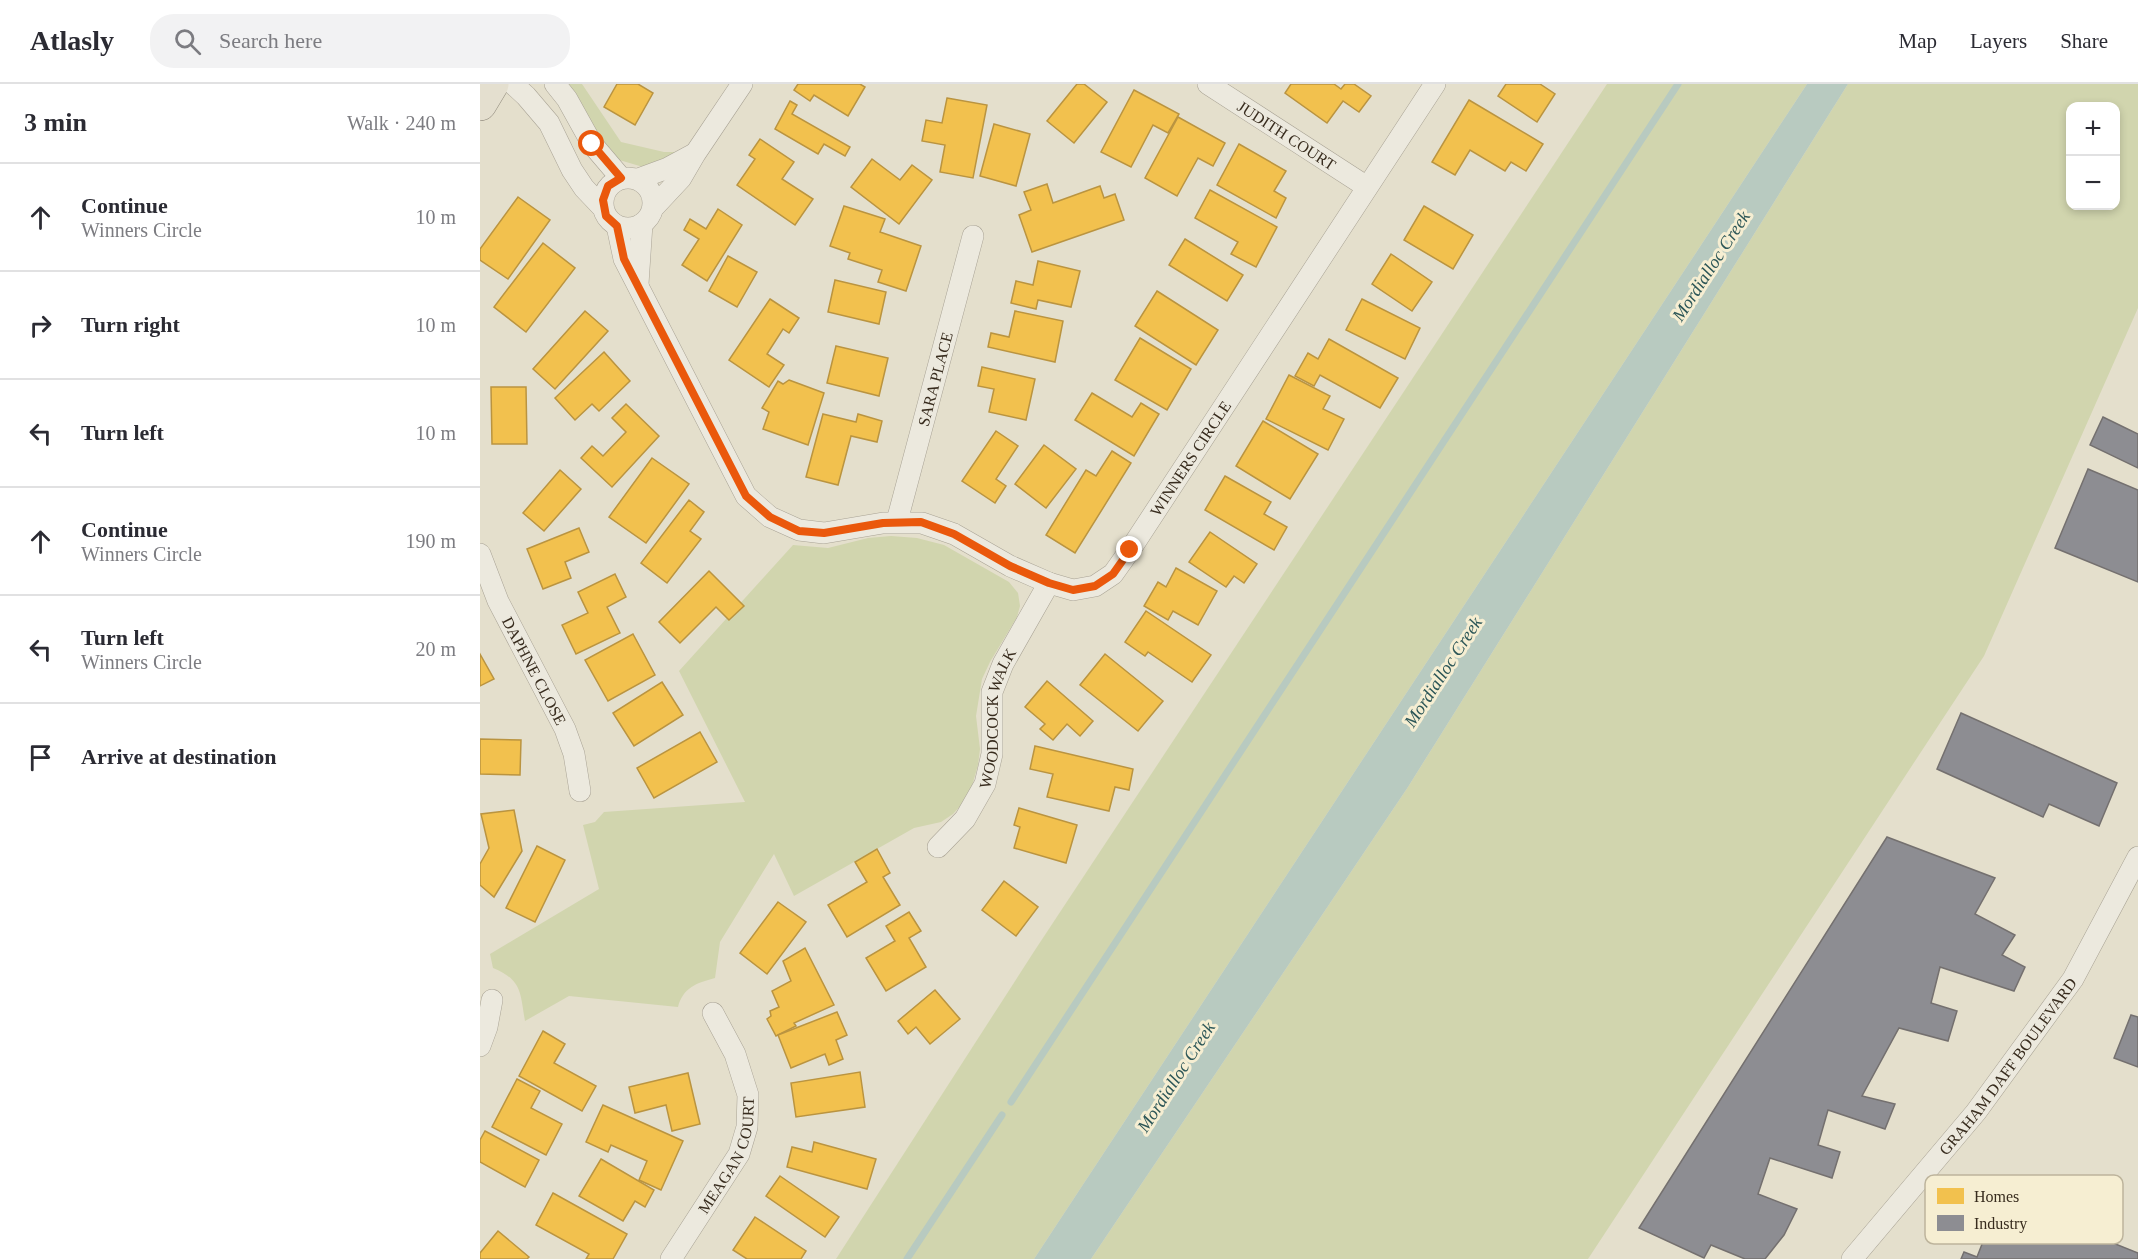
<!DOCTYPE html>
<meta charset="utf-8">
<style>
:root{--surface:#fff;--page:#f2f2f3;--text:#2b2b33;--muted:#7c7c81;--line:#e1e1e2}
body{margin:0;font-family:"Times New Roman",serif;background:var(--page);color:var(--text)}
.controls{position:absolute;right:18px;top:18px;display:grid;overflow:hidden;border-radius:12px;box-shadow:0 3px 9px #0003}
.controls button{width:54px;height:54px;display:grid;place-items:center;padding:0;border:0;border-bottom:2px solid var(--line);background:var(--surface);color:var(--text);font:30px sans-serif}
.stop{position:absolute;width:18px;height:18px;margin:-14px;border:4px solid #ea580c;border-radius:50%;background:#fff}
.stop.end{background:#ea580c;border-color:#fff;box-shadow:0 2px 6px #0008}
.list{margin:0;padding:0;list-style:none}
h2{display:flex;justify-content:space-between;align-items:center;height:78px;margin:0;padding:0 24px;font-size:26px}
h2 small{font-size:20px;font-weight:400;color:var(--muted)}
.list li{display:grid;grid-template-columns:39px 1fr auto;gap:18px;align-items:center;box-sizing:border-box;height:108px;padding:0 24px;border-top:2px solid var(--line)}
.list b{display:block;font-size:22px;white-space:nowrap}
.list p{margin:0;font-size:20px;white-space:nowrap;color:var(--muted)}
.list em{font-size:20px;font-style:normal;color:var(--muted)}
.icon{flex:none;width:33px;height:33px;fill:none;stroke:currentColor;stroke-width:2;stroke-linecap:round;stroke-linejoin:round}
.map{position:relative;flex:none;width:1658px;height:1175px;overflow:hidden}
header{display:flex;align-items:center;gap:36px;box-sizing:border-box;height:84px;padding:0 30px;background:var(--surface);border-bottom:2px solid var(--line)}
header strong{font-size:28px}
nav{display:flex;gap:33px;margin-inline-start:auto;font-size:21px}
.search{width:420px;height:54px;background:var(--page);display:flex;align-items:center;gap:15px;box-sizing:border-box;padding:0 21px;border-radius:24px;color:var(--muted);font-size:22px}
main{display:flex}
aside{flex:1;background:var(--surface)}
.map>svg:first-child{display:block}
.green{fill:#d1d5ae;fill-rule:evenodd}
.water{fill:#b8cac0}
.homes{fill:#f2c14e;stroke:#ba9440;stroke-width:1.5}
.industry{fill:#8d8d92;stroke:#74706f;stroke-width:1.5}
.lines{fill:none;stroke-linecap:round;stroke-linejoin:round}
.stream{stroke:#b8cac0;stroke-width:7}
.minor-casing{stroke:#a9a395;stroke-width:22}
.primary-casing{stroke:#8f897c;stroke-width:34}
.minor{stroke:#ece9de;stroke-width:21}
.primary{stroke:#e4dfcf;stroke-width:33}
.route{stroke:#ea580c;stroke-width:8}
.labels{text-anchor:middle;stroke-width:6;stroke-linejoin:round;paint-order:stroke}
.street-label{font-size:16px;fill:#382c1e;stroke:#f6eed2}
.water-label{font-size:18px;font-style:italic;fill:#2d5758;stroke:#f6eed2}
.key{fill:#f6eed2;stroke:#bdb49c;stroke-width:1.5}
.key-label{font-size:16px;fill:#382c1e}
</style>
<header>
<strong>Atlasly</strong>
<div class="search"><svg class="icon" aria-label="search" viewBox="0 0 24 24"><circle cx="10" cy="10" r="6"/><path d="M15 15l6 6"/></svg>Search here</div>
<nav><a>Map</a><a>Layers</a><a>Share</a></nav>
</header>
<main>
<aside>
<h2>3 min<small>Walk · 240 m</small></h2>
<ul class="list">
<li><svg class="icon" aria-label="ahead" viewBox="0 0 24 24"><path d="M12 20V5M6 11l6-6 6 6"/></svg><div><b>Continue</b><p>Winners Circle</p></div><em>10 m</em></li>
<li><svg class="icon" aria-label="right" viewBox="0 0 24 24"><path d="M7 20v-9h11M14 6l5 5-5 5"/></svg><div><b>Turn right</b></div><em>10 m</em></li>
<li><svg class="icon" aria-label="left" viewBox="0 0 24 24"><path d="M17 20v-9H6M10 6l-5 5 5 5"/></svg><div><b>Turn left</b></div><em>10 m</em></li>
<li><svg class="icon" aria-label="ahead" viewBox="0 0 24 24"><path d="M12 20V5M6 11l6-6 6 6"/></svg><div><b>Continue</b><p>Winners Circle</p></div><em>190 m</em></li>
<li><svg class="icon" aria-label="left" viewBox="0 0 24 24"><path d="M17 20v-9H6M10 6l-5 5 5 5"/></svg><div><b>Turn left</b><p>Winners Circle</p></div><em>20 m</em></li>
<li><svg class="icon" aria-label="arrive" viewBox="0 0 24 24"><path d="M6 21V4h12l-3 4 3 4H6"/></svg><div><b>Arrive at destination</b></div></li>
</ul>
</aside>
<div class="map">
<svg width="1658" height="1175" viewBox="0 0 1658 1175">
<rect width="100%" height="100%" fill="#e4dfcc"/>
<!-- green -->
<g class="green">
<path d="M 83,0 L 102,0 L 141,58 L 184,68 L 201,68 L 163,83 L 136,75 L 116,65 Z"/>
<path d="M 1127,0 L 1327,0 L 554,1175 L 356,1175 L 555,866 Z"/>
<path d="M 1368,0 L 1658,0 L 1658,224 L 1504,572 L 1108,1175 L 611,1175 L 928,703 ZM 1590,22 L 1636,22 L 1636,122 L 1590,122 Z"/>
<path d="M 411,452 L 437,454 L 464,461 L 529,498 L 538,509 L 540,522 L 537,533 L 510,578 L 502,595 L 496,632 L 500,665 L 498,681 L 492,702 L 483,719 L 473,730 L 461,738 L 434,744 L 314,812 L 294,770 L 240,858 L 235,894 C 216,899 203,904 198,923 L 89,912 L 45,937 C 40,908 42,896 13,884 L 10,870 L 119,805 L 103,741 L 115,738 L 124,728 L 265,718 L 199,587 L 313,461 L 348,464 L 388,454 Z"/>
</g>
<!-- water -->
<path class="water" d="M 1327,0 L 1368,0 L 928,703 L 611,1175 L 554,1175 Z"/>
<!-- homes -->
<g class="homes">
<path d="M 137,0 L 158,0 L 173,9 L 155,41 L 124,23 Z"/>
<path d="M 318,0 L 380,0 L 385,3 L 368,32 L 334,11 L 330,17 L 314,6 Z"/>
<path d="M 597,0 L 604,0 L 627,18 L 594,59 L 567,37 Z"/>
<path d="M 811,0 L 854,0 L 861,5 L 865,0 L 874,0 L 891,12 L 879,28 L 863,17 L 847,39 L 805,9 Z"/>
<path d="M 1026,0 L 1060,0 L 1075,10 L 1057,38 L 1018,12 Z"/>
<path d="M 654,6 L 699,30 L 688,49 L 673,41 L 651,83 L 621,68 Z"/>
<path d="M 467,14 L 507,21 L 493,94 L 460,88 L 465,61 L 442,57 L 446,36 L 462,39 Z"/>
<path d="M 989,16 L 1063,60 L 1046,87 L 1031,78 L 1025,87 L 990,66 L 975,91 L 952,78 Z"/>
<path d="M 310,17 L 317,21 L 312,30 L 370,63 L 365,72 L 344,60 L 338,70 L 295,45 Z"/>
<path d="M 698,33 L 745,59 L 733,82 L 718,74 L 697,112 L 665,94 Z"/>
<path d="M 514,40 L 550,50 L 536,102 L 500,92 Z"/>
<path d="M 280,55 L 314,78 L 302,95 L 333,115 L 315,141 L 257,101 L 275,75 L 269,71 Z"/>
<path d="M 759,60 L 806,87 L 794,107 L 806,114 L 796,134 L 737,101 Z"/>
<path d="M 392,75 L 420,96 L 432,81 L 452,96 L 419,140 L 371,103 Z"/>
<path d="M 567,100 L 573,119 L 620,102 L 624,114 L 635,110 L 644,136 L 552,168 L 539,131 L 551,126 L 544,108 Z"/>
<path d="M 730,106 L 797,143 L 776,183 L 751,170 L 758,158 L 715,134 Z"/>
<path d="M 38,113 L 70,136 L 28,195 L 0,176 L 0,165 Z"/>
<path d="M 364,122 L 405,135 L 400,148 L 441,162 L 426,207 L 398,198 L 402,186 L 368,175 L 370,169 L 350,162 Z"/>
<path d="M 944,122 L 993,151 L 973,185 L 924,156 Z"/>
<path d="M 238,125 L 262,141 L 227,197 L 202,181 L 219,155 L 204,146 L 210,135 L 226,145 Z"/>
<path d="M 705,155 L 763,191 L 747,217 L 689,181 Z"/>
<path d="M 63,159 L 95,184 L 46,248 L 14,223 Z"/>
<path d="M 911,170 L 952,198 L 932,227 L 892,200 Z"/>
<path d="M 248,172 L 277,188 L 257,223 L 229,207 Z"/>
<path d="M 558,177 L 600,187 L 591,223 L 558,216 L 556,225 L 531,219 L 536,197 L 553,201 Z"/>
<path d="M 355,196 L 406,208 L 399,240 L 348,228 Z"/>
<path d="M 677,207 L 738,246 L 716,281 L 655,242 Z"/>
<path d="M 290,215 L 319,234 L 309,249 L 303,245 L 287,270 L 304,281 L 289,303 L 249,276 Z"/>
<path d="M 882,215 L 940,244 L 925,275 L 866,246 Z"/>
<path d="M 105,227 L 128,247 L 75,305 L 53,285 Z"/>
<path d="M 535,227 L 583,237 L 575,278 L 508,263 L 511,249 L 529,253 Z"/>
<path d="M 660,254 L 711,285 L 687,326 L 635,296 Z"/>
<path d="M 849,255 L 918,294 L 900,324 L 840,291 L 834,302 L 815,292 L 828,269 L 838,275 Z"/>
<path d="M 356,262 L 408,274 L 399,312 L 347,299 Z"/>
<path d="M 124,268 L 150,297 L 119,327 L 112,320 L 95,336 L 75,314 Z"/>
<path d="M 502,283 L 555,295 L 546,336 L 509,328 L 514,305 L 498,302 Z"/>
<path d="M 809,291 L 850,312 L 843,325 L 864,335 L 848,366 L 786,335 Z"/>
<path d="M 309,296 L 344,309 L 328,361 L 283,345 L 289,328 L 282,324 L 298,297 L 303,300 Z"/>
<path d="M 11,303 L 46,303 L 47,360 L 12,360 Z"/>
<path d="M 612,309 L 652,333 L 661,319 L 679,330 L 654,372 L 595,336 Z"/>
<path d="M 146,320 L 179,352 L 132,403 L 101,374 L 112,362 L 123,372 L 146,348 L 132,334 Z"/>
<path d="M 343,330 L 376,338 L 378,330 L 402,337 L 397,358 L 371,352 L 358,401 L 326,393 Z"/>
<path d="M 783,337 L 838,370 L 810,415 L 756,382 Z"/>
<path d="M 516,347 L 538,362 L 516,395 L 526,402 L 515,419 L 482,397 Z"/>
<path d="M 564,361 L 596,385 L 566,424 L 535,400 Z"/>
<path d="M 632,367 L 651,379 L 595,469 L 566,451 L 606,386 L 616,392 Z"/>
<path d="M 172,374 L 209,400 L 166,459 L 129,433 Z"/>
<path d="M 80,386 L 101,405 L 64,447 L 43,429 Z"/>
<path d="M 745,392 L 791,418 L 784,430 L 807,443 L 794,466 L 725,426 Z"/>
<path d="M 209,416 L 224,428 L 210,447 L 221,455 L 187,499 L 161,479 Z"/>
<path d="M 99,444 L 109,468 L 85,478 L 91,494 L 63,505 L 47,465 Z"/>
<path d="M 730,448 L 777,480 L 764,499 L 754,492 L 746,503 L 709,478 Z"/>
<path d="M 696,484 L 737,507 L 718,541 L 693,527 L 688,536 L 664,522 L 678,498 L 686,503 Z"/>
<path d="M 229,487 L 264,522 L 249,536 L 236,523 L 200,559 L 179,538 Z"/>
<path d="M 135,490 L 146,513 L 127,523 L 140,549 L 96,570 L 82,541 L 108,529 L 98,508 Z"/>
<path d="M 666,527 L 731,571 L 712,598 L 668,568 L 665,572 L 645,558 Z"/>
<path d="M 153,550 L 175,591 L 128,617 L 105,576 Z"/>
<path d="M 0,570 L 14,595 L 0,602 Z"/>
<path d="M 625,570 L 683,617 L 658,647 L 600,601 Z"/>
<path d="M 567,597 L 613,637 L 600,652 L 587,640 L 573,656 L 560,645 L 565,640 L 545,623 Z"/>
<path d="M 182,598 L 203,631 L 154,662 L 133,629 Z"/>
<path d="M 220,648 L 237,678 L 174,714 L 157,684 Z"/>
<path d="M 0,655 L 41,656 L 40,691 L 0,690 Z"/>
<path d="M 555,662 L 653,685 L 649,706 L 635,703 L 629,727 L 567,713 L 573,690 L 550,685 Z"/>
<path d="M 539,724 L 597,741 L 586,779 L 534,764 L 540,743 L 534,741 Z"/>
<path d="M 34,726 L 42,767 L 14,813 L 0,801 L 0,780 L 9,764 L 1,730 Z"/>
<path d="M 57,762 L 85,776 L 55,838 L 26,824 Z"/>
<path d="M 397,765 L 410,789 L 403,793 L 420,821 L 367,853 L 348,821 L 387,798 L 375,778 Z"/>
<path d="M 524,797 L 558,823 L 536,852 L 502,826 Z"/>
<path d="M 298,818 L 326,838 L 287,890 L 260,869 Z"/>
<path d="M 429,828 L 441,847 L 429,854 L 446,883 L 406,907 L 386,874 L 415,857 L 406,842 Z"/>
<path d="M 325,864 L 354,921 L 314,939 L 316,942 L 296,952 L 287,935 L 291,932 L 290,927 L 299,923 L 292,907 L 311,897 L 303,877 Z"/>
<path d="M 455,906 L 480,935 L 450,960 L 436,943 L 428,950 L 418,937 Z"/>
<path d="M 357,928 L 367,951 L 356,956 L 363,975 L 349,981 L 345,970 L 311,984 L 298,951 Z"/>
<path d="M 63,947 L 85,960 L 74,979 L 116,1002 L 102,1027 L 39,992 Z"/>
<path d="M 380,988 L 385,1023 L 316,1033 L 311,999 Z"/>
<path d="M 208,989 L 220,1040 L 192,1047 L 186,1021 L 155,1029 L 149,1003 Z"/>
<path d="M 37,995 L 60,1007 L 51,1024 L 82,1040 L 66,1071 L 12,1043 Z"/>
<path d="M 123,1021 L 203,1057 L 181,1106 L 159,1096 L 167,1077 L 131,1061 L 128,1068 L 106,1058 Z"/>
<path d="M 5,1047 L 59,1076 L 45,1103 L 0,1078 L 0,1056 Z"/>
<path d="M 334,1058 L 396,1075 L 387,1105 L 307,1083 L 312,1063 L 332,1068 Z"/>
<path d="M 121,1075 L 174,1106 L 165,1123 L 155,1117 L 143,1137 L 99,1112 Z"/>
<path d="M 300,1092 L 359,1133 L 345,1153 L 286,1112 Z"/>
<path d="M 73,1109 L 147,1150 L 133,1175 L 106,1175 L 109,1170 L 56,1141 Z"/>
<path d="M 275,1133 L 326,1167 L 321,1175 L 267,1175 L 253,1166 Z"/>
<path d="M 18,1147 L 49,1173 L 47,1175 L 0,1175 L 0,1169 Z"/>
</g>
<!-- industry -->
<g class="industry">
<path d="M 1623,333 L 1658,350 L 1658,384 L 1610,361 Z"/>
<path d="M 1608,385 L 1658,406 L 1658,498 L 1575,464 Z"/>
<path d="M 1481,629 L 1637,699 L 1619,742 L 1569,720 L 1563,733 L 1457,685 Z"/>
<path d="M 1407,753 L 1515,794 L 1495,830 L 1535,851 L 1522,871 L 1545,883 L 1534,907 L 1460,883 L 1451,919 L 1477,927 L 1468,957 L 1419,944 L 1382,1012 L 1415,1020 L 1405,1045 L 1348,1026 L 1338,1061 L 1360,1068 L 1352,1094 L 1290,1074 L 1278,1110 L 1317,1125 L 1304,1151 L 1285,1175 L 1265,1175 L 1231,1161 L 1224,1174 L 1159,1144 Z"/>
<path d="M 1651,931 L 1658,933 L 1658,983 L 1634,974 Z"/>
<path d="M 1516,1112 L 1658,1169 L 1658,1175 L 1481,1175 L 1484,1168 L 1497,1173 L 1504,1155 L 1487,1148 L 1498,1122 L 1510,1128 Z"/>
</g>
<g class="lines">
<!-- stream -->
<g class="stream">
<path d="M 531,1018 L 1198,0"/>
<path d="M 427,1175 L 522,1031"/>
</g>
<defs>
<g id="minor">
<path d="M 33,0 L 46,12 L 69,39 L 92,86 L 104,104 L 123,124"/>
<path d="M 75,0 L 87,15 L 112,60 L 141,94"/>
<path id="s1" d="M 728,0 L 887,103"/>
<circle cx="148" cy="119" r="25"/>
<path d="M 158,95 L 188,84 L 214,70"/>
<path d="M 173,124 L 201,94 L 215,70 L 262,0"/>
<path id="s2" d="M 137,142 L 144,175 L 266,412 L 290,433 L 319,446 L 344,449 L 403,439 L 442,439 L 474,450 L 530,482 L 569,499 L 593,506 L 615,502 L 633,490 L 650,466 L 955,0"/>
<path d="M 158,200 L 162,140"/>
<path id="s3" d="M 417,437 L 493,152"/>
<path id="s4" d="M 0,470 L 18,517 L 85,645 L 94,670 L 100,707"/>
<path id="s5" d="M 458,763 L 485,735 L 505,700 L 512,670 L 512,608 L 523,580 L 569,499"/>
<path d="M 0,962 L 7,943 L 12,916"/>
<path id="s6" d="M 191,1175 L 259,1070 L 267,1043 L 268,1011 L 255,970 L 233,929"/>
<path id="s7" d="M 1372,1175 L 1496,1028 L 1593,895 L 1658,773"/>
</g>
<path id="primary" d="M 0,20 L 12,0"/>
</defs>
<!-- minor casing -->
<use href="#minor" class="minor-casing"/>
<!-- primary casing -->
<use href="#primary" class="primary-casing"/>
<!-- minor -->
<use href="#minor" class="minor"/>
<!-- primary -->
<use href="#primary" class="primary"/>
</g>
<g class="lines">
<!-- route -->
<path class="route" d="M 112,60 L 141,94 L 128,102 L 123,116 L 126,132 L 137,142 L 144,175 L 266,412 L 290,433 L 319,447 L 344,449 L 403,439 L 441,438 L 474,450 L 530,482 L 569,499 L 593,506 L 615,502 L 633,490 L 650,466"/>
</g>
<g class="labels">
<!-- street labels -->
<g class="street-label">
<text dy="6" stroke="none"><textPath href="#s1" startOffset="94">JUDITH COURT</textPath></text>
<text dy="6" stroke="none"><textPath href="#s3" startOffset="147">SARA PLACE</textPath></text>
<text dy="6" stroke="none"><textPath href="#s2" startOffset="837">WINNERS CIRCLE</textPath></text>
<text dy="6" stroke="none"><textPath href="#s4" startOffset="129">DAPHNE CLOSE</textPath></text>
<text dy="6" stroke="none"><textPath href="#s5" startOffset="147">WOODCOCK WALK</textPath></text>
<text dy="6" stroke="none"><textPath href="#s7" startOffset="248">GRAHAM DAFF BOULEVARD</textPath></text>
<text dy="6" stroke="none"><textPath href="#s6" startOffset="120">MEAGAN COURT</textPath></text>
</g>
<!-- water labels -->
<g class="water-label">
<text transform="translate(1231 182) rotate(-57)" y="6">Mordialloc Creek</text>
<text transform="translate(963 588) rotate(-57)" y="6">Mordialloc Creek</text>
<text transform="translate(696 993) rotate(-57)" y="6">Mordialloc Creek</text>
</g>
</g>
<!-- legend -->
<rect x="1445" y="1091" width="198" height="69" rx="9" class="key"/>
<rect x="1457" y="1104" width="27" height="16" fill="#f2c14e"/>
<rect x="1457" y="1131" width="27" height="16" fill="#8d8d92"/>
<g class="key-label">
<text x="1494" y="1118">Homes</text>
<text x="1494" y="1145">Industry</text>
</g>
</svg>
<div class="controls">
<button>+</button>
<button>−</button>
</div>
<div class="stop" style="left:112px;top:60px"></div>
<div class="stop end" style="left:650px;top:466px"></div>
</div>
</main>
